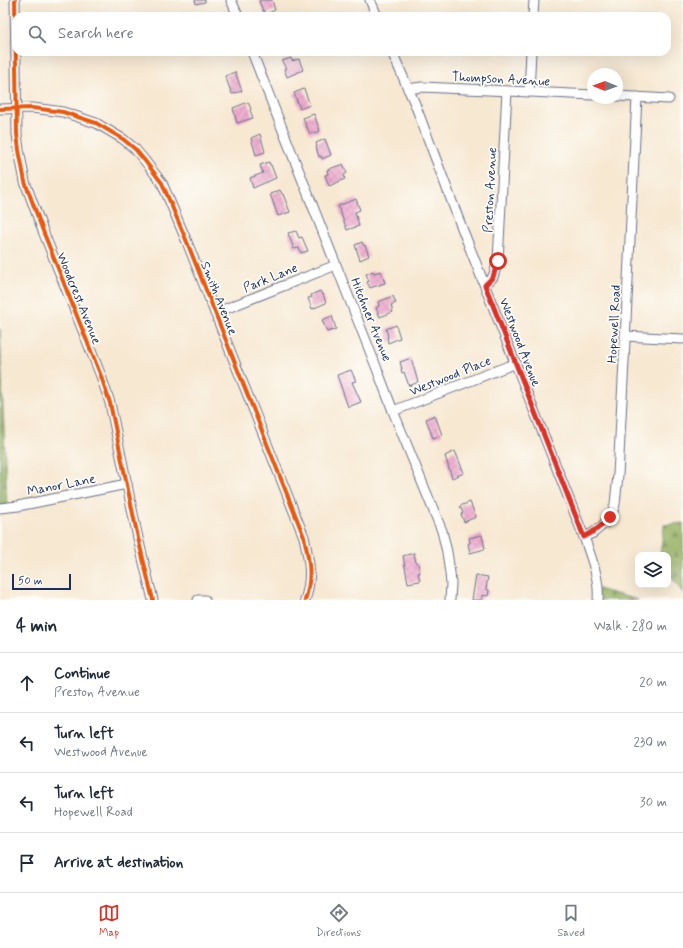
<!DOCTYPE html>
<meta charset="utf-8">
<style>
:root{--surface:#fff;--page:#f2f2f3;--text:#1f2937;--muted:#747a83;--line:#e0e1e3;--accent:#d93025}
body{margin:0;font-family:Mynerve,sans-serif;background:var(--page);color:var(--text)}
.controls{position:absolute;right:12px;bottom:12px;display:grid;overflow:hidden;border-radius:8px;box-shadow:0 4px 16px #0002}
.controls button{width:36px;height:36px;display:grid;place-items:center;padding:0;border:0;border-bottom:1px solid var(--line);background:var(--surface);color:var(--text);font:20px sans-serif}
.compass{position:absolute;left:587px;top:68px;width:36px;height:36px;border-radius:50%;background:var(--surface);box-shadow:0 4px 16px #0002;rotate:271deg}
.scale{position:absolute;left:12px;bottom:10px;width:59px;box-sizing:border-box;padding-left:4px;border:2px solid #1b2f5e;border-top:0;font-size:11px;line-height:14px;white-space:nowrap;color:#1b2f5e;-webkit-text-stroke:3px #fdfcf7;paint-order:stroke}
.stop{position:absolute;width:12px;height:12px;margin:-9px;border:3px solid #d93025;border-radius:50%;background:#fff}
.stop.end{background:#d93025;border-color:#fff;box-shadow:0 1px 4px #0008}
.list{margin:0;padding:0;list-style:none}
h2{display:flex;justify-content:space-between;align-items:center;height:52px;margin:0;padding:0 16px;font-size:17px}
h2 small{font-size:13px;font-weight:400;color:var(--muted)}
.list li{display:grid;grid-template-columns:26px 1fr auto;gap:12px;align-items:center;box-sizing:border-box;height:60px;padding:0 16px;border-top:1px solid var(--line)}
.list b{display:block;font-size:15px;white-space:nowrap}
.list p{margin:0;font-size:13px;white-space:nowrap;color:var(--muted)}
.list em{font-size:13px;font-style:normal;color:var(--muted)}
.icon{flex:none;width:22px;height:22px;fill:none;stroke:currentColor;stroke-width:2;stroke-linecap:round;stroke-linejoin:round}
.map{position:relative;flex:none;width:683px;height:600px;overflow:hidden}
.search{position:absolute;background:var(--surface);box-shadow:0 4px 16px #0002;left:12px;right:12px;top:12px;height:44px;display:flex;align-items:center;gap:10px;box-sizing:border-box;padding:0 14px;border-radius:12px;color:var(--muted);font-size:15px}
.sheet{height:292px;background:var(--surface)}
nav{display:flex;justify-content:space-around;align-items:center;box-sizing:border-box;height:56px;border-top:1px solid var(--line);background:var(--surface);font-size:11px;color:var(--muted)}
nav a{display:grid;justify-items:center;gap:2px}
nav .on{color:var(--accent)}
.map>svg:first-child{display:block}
.forest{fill:url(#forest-firs);stroke:#597060}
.building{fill:url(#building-cross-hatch)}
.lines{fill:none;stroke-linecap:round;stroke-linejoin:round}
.street-casing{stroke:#687087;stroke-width:11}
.street{stroke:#fff;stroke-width:9}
.cycleway-casing{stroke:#fdfcf7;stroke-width:6}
.cycleway{stroke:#e8590c;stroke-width:4}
.route{stroke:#d93025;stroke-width:5}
.labels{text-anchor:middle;stroke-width:3.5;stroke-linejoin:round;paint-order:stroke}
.street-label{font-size:13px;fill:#1b2f5e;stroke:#fdfcf7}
</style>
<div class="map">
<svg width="683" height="600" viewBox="0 0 683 600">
<defs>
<pattern id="forest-firs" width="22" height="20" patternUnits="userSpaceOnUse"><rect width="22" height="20" fill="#97b163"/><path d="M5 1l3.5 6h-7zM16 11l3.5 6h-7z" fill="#7a9055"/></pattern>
<pattern id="building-cross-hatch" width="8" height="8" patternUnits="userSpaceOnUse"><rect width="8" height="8" fill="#eeadcf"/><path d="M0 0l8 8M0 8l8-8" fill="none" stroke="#cc95b4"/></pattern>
</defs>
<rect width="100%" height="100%" fill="#fdfcf7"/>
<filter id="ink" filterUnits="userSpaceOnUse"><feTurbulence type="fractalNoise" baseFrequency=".025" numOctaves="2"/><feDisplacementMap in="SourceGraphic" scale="8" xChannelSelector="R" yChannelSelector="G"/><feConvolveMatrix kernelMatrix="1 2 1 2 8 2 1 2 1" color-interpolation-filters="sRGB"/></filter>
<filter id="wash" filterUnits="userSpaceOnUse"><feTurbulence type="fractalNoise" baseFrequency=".012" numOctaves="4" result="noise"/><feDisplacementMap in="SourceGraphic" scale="16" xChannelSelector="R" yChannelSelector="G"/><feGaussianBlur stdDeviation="0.9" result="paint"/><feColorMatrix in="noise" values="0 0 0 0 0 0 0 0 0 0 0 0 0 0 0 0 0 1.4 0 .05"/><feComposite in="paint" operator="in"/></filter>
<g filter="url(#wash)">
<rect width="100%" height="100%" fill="#f7e8d2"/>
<!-- forest -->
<g class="forest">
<path d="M 0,329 L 7,506 L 0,506 Z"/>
<path d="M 683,523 L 683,593 L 668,573 L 668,555 L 660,555 L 664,525 Z"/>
<path d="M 598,589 L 638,600 L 597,600 Z"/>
</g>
<g id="blocks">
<!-- building -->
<g class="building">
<path d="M 195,0 L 205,0 L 205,2 L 196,4 Z"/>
<path d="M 260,0 L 272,0 L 275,10 L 265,15 L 264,11 L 263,11 L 259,1 L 260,1 Z"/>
<path d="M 212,11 L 213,16 L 203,16 L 202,15 Z"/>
<path d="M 291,58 L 292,61 L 299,59 L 303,70 L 287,77 L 284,69 L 286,69 L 282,61 Z"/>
<path d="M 235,72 L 242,91 L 232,94 L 225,76 Z"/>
<path d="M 304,89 L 310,105 L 300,109 L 294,93 Z"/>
<path d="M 248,102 L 251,109 L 250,110 L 253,118 L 237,123 L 233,108 Z"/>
<path d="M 314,114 L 320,131 L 310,134 L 303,118 Z"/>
<path d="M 260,134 L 265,152 L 256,155 L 251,138 Z"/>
<path d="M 325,139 L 331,155 L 322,159 L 321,156 L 319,157 L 316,147 L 317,146 L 316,143 Z"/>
<path d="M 269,162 L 270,165 L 271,165 L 276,178 L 253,188 L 250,178 L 263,173 L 260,165 Z"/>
<path d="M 343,164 L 347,173 L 344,175 L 345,179 L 329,186 L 325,175 L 328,174 L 327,170 L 340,165 L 340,166 Z"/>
<path d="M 280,190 L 282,194 L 283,194 L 290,212 L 278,216 L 270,194 Z"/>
<path d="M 356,199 L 360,210 L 355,212 L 359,226 L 347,230 L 338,206 Z"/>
<path d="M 296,231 L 299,238 L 302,237 L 308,251 L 301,253 L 299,248 L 294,249 L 288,233 Z"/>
<path d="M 362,242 L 364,246 L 365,245 L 369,256 L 360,260 L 355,245 Z"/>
<path d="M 373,271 L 374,273 L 381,271 L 385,283 L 370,288 L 367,282 L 369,281 L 366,274 Z"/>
<path d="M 320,291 L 322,294 L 323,294 L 326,303 L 312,309 L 308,298 L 312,297 L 311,295 Z"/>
<path d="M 393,296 L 396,303 L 391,305 L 393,312 L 380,317 L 376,308 L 379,306 L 378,302 Z"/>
<path d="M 332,316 L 336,329 L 327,332 L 322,320 Z"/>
<path d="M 396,325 L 400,338 L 388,343 L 387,337 L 388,336 L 386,329 Z"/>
<path d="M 411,358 L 418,382 L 409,386 L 404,372 L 402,373 L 401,369 L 402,369 L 400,362 Z"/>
<path d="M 351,370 L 356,381 L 352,382 L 361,402 L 348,407 L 337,375 Z"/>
<path d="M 435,415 L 442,435 L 433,438 L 426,419 Z"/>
<path d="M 455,451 L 464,473 L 452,478 L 445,456 Z"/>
<path d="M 470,502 L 476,517 L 464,522 L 461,514 L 463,513 L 460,506 Z"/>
<path d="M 482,535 L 485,549 L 470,553 L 468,544 L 470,543 L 469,538 Z"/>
<path d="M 414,553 L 416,563 L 418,563 L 420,573 L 418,573 L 420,581 L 408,583 L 403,556 Z"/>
<path d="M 476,575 L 488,577 L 486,589 L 489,590 L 488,596 L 482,595 L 482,600 L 472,600 Z"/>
</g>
</g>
</g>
<g filter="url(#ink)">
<use href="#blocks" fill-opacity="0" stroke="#687087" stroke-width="1"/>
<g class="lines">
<defs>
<g id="street">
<path d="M 15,0 L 17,134 L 19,150 L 25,182 L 43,231 L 101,376 L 110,403 L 138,538 L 153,600"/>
<path d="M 231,0 L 238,16"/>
<path d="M 370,0 L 377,16"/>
<path d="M 533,16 L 534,0"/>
<path d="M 252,52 L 336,265 L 377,369 L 393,411 L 442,531 L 447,552 L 450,573 L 451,584 L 450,600"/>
<path d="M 392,52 L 415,104 L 460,223 L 584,537 C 591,557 600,579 598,600"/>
<path d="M 408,89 L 422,87 L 593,95"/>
<path d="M 529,92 L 531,52"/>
<path d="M 617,96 L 669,99"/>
<path d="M 0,109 L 32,108 L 48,110 L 63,112 L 96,123 L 123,139 L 135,149 L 145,161 L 162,183 L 187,242 L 304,537 C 309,560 313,577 305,600"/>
<path d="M 485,285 L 493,277 L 498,261 L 507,91"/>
<path d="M 215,313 L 336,265"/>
<path d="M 625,336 L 683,339"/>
<path d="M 393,411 L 516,363"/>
<path d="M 0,508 L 18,506 L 127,484"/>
<path d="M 584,537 L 593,533 L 604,524 L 613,511 L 615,504 L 618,475 L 624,361 L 637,97"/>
<path d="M 198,600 L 205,600"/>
</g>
</defs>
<!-- street casing -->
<use href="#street" class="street-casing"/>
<!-- street -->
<use href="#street" class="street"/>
<defs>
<g id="cycleway">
<path d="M 15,0 L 17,134 L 19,150 L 25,182 L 43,231 L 101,376 L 110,403 L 138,538 L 153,600"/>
<path d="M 0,109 L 32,108 L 48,110 L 63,112 L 96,123 L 123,139 L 135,149 L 145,161 L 162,183 L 187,242 L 304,537 C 309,560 313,577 305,600"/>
</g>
</defs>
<!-- cycleway casing -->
<use href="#cycleway" class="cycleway-casing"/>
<!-- cycleway -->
<use href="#cycleway" class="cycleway"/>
</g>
</g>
<g class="lines" filter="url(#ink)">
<!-- route -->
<path class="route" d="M 498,261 L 493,277 L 485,285 L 584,537 C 594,532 602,526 610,517"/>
</g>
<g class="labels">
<!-- street labels -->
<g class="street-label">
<text transform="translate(501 78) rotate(3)" y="5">Thompson Avenue</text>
<text transform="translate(489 190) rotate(-87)" y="5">Preston Avenue</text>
<text transform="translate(270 277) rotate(-22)" y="5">Park Lane</text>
<text transform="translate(80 298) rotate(68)" y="5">Woodcrest Avenue</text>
<text transform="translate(220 298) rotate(68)" y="5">Smith Avenue</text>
<text transform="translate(372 319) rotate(68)" y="5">Hitchner Avenue</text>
<text transform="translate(613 324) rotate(-87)" y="5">Hopewell Road</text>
<text transform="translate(521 342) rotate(69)" y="5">Westwood Avenue</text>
<text transform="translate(450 375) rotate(-22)" y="5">Westwood Place</text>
<text transform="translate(61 484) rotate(-11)" y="5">Manor Lane</text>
</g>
</g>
</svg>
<div class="controls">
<button><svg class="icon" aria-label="layers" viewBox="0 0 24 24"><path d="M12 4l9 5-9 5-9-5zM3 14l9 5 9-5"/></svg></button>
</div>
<svg class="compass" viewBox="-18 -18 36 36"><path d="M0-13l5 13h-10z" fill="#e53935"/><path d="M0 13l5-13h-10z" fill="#747a83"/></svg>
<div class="scale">50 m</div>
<div class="stop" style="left:498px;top:261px"></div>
<div class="stop end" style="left:610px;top:517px"></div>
<div class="search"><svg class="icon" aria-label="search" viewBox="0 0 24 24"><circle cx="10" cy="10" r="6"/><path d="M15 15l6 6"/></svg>Search here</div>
</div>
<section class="sheet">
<h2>4 min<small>Walk · 280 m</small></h2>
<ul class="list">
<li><svg class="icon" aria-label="ahead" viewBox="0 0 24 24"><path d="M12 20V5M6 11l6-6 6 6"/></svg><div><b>Continue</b><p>Preston Avenue</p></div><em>20 m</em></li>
<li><svg class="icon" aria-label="left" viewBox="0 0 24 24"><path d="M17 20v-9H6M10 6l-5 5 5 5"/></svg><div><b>Turn left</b><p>Westwood Avenue</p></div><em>230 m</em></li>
<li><svg class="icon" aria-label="left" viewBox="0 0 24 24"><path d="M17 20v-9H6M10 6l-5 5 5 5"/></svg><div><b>Turn left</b><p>Hopewell Road</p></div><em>30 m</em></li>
<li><svg class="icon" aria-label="arrive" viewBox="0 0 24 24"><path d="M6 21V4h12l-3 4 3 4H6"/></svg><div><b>Arrive at destination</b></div></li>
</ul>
</section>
<nav>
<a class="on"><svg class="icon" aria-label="map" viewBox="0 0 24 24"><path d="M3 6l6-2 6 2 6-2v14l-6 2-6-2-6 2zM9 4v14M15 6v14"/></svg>Map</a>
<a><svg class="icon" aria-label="directions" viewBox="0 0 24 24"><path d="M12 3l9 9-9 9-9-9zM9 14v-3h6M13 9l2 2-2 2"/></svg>Directions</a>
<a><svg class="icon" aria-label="saved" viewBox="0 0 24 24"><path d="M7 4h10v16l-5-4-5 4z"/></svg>Saved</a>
</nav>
